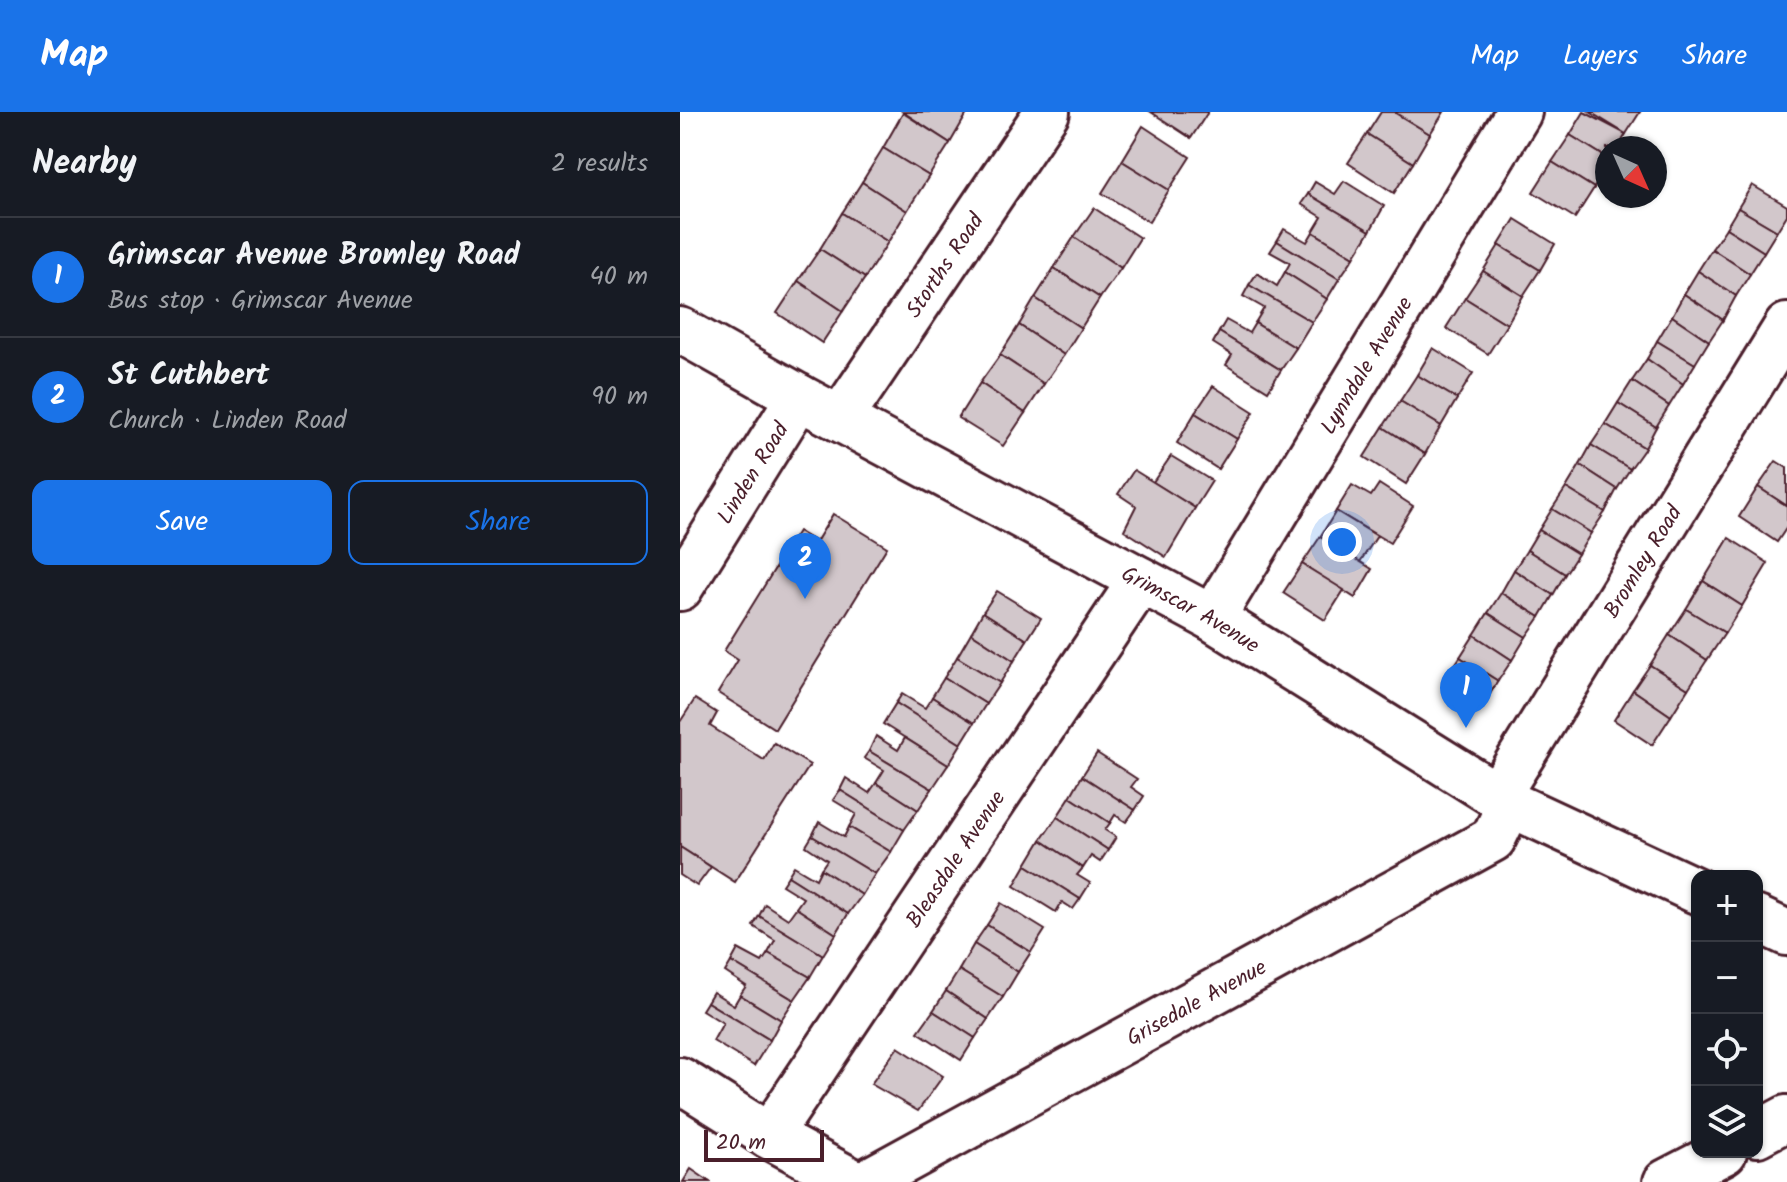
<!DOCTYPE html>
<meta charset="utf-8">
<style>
:root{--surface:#171b24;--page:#20242c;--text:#f1f3f6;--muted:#9ea1a6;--line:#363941;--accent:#1a73e8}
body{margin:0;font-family:Kalam,sans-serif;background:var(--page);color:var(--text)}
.controls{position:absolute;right:24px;bottom:24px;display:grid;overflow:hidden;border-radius:16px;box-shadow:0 2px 6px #0004}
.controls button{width:72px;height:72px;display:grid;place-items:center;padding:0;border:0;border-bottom:2px solid var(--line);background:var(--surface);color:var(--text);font:40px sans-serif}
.compass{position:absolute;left:915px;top:24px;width:72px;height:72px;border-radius:50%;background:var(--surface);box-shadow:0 2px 6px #0004;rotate:135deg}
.scale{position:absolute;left:24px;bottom:20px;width:120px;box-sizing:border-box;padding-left:8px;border:4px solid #4a1f2b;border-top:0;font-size:22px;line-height:28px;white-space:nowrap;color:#4a1f2b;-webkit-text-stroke:6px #fff;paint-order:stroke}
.you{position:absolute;left:662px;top:430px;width:28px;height:28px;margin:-20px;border:6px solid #fff;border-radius:50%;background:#1a73e8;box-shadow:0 0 0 12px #1a73e833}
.badge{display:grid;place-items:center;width:52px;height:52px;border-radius:50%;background:var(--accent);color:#fff;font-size:26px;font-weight:700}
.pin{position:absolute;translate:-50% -66px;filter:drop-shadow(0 2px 4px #0008)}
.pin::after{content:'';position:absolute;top:42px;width:28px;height:24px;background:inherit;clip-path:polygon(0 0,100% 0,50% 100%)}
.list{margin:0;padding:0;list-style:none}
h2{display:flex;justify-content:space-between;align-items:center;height:104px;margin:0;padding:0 32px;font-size:34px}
h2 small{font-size:26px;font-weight:400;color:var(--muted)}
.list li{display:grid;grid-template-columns:52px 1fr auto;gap:24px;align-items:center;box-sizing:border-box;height:120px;padding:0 32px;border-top:2px solid var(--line)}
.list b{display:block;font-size:30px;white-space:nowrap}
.list p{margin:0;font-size:26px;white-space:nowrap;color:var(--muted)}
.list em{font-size:26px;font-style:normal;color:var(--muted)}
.actions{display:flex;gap:16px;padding:24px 32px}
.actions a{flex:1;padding:18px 0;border:2px solid var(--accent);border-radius:16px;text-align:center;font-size:28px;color:var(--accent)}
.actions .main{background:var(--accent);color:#fff}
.icon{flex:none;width:44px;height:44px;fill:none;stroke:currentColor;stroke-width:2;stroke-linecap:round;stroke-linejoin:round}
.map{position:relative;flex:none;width:1107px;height:1070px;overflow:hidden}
header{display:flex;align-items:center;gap:48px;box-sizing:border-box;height:112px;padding:0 40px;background:var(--accent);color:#fff}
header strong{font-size:38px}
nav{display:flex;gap:44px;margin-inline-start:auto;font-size:28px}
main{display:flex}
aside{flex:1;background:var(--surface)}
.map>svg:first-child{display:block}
.building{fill:#d2c7cb;stroke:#4a1f2b;stroke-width:2}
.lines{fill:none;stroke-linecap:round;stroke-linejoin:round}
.minor-casing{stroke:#4a1f2b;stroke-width:50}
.minor{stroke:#fff;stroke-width:44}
.labels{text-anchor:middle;stroke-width:6;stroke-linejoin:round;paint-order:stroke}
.street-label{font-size:22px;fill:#4a1f2b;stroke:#fff}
</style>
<header>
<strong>Map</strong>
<nav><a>Map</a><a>Layers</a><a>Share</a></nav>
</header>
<main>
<aside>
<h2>Nearby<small>2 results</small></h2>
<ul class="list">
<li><span class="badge">1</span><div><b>Grimscar Avenue Bromley Road</b><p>Bus stop · Grimscar Avenue</p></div><em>40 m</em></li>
<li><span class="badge">2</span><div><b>St Cuthbert</b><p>Church · Linden Road</p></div><em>90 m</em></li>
</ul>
<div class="actions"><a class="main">Save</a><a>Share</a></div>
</aside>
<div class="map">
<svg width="1107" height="1070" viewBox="0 0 1107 1070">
<rect width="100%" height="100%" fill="#fff"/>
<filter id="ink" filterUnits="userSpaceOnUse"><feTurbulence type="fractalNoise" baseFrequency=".0125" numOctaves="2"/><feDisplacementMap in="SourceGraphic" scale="16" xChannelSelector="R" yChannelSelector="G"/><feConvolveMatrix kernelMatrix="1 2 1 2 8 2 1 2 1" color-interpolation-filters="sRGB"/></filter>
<g filter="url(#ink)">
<!-- building -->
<g class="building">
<path d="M 223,0 L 288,0 L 270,31 Z"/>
<path d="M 471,0 L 528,0 L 511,26 Z"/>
<path d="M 701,0 L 714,0 L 750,22 L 733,51 L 687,22 Z"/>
<path d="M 714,0 L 764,0 L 750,22 Z"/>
<path d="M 904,0 L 946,22 L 938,36 L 927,36 L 927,46 L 890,23 Z"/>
<path d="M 910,0 L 960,0 L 946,22 Z"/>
<path d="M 223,1 L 270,31 L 249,64 L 203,36 Z"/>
<path d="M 463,14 L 510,45 L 489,78 L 442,49 Z"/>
<path d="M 687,22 L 733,51 L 714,81 L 668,51 Z"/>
<path d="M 890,23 L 927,46 L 927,54 L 914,76 L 872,50 Z"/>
<path d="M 203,36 L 249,64 L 227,99 L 182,70 Z"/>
<path d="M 442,49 L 489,78 L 469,110 L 422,81 Z"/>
<path d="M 872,50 L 914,76 L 895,106 L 853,80 Z"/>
<path d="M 664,69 L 704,94 L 690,119 L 628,82 L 635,70 L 655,82 Z"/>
<path d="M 182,70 L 227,99 L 208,130 L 162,101 Z"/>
<path d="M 1072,73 L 1107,94 L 1107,103 L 1097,119 L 1058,96 Z"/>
<path d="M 628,82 L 690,119 L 674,145 L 633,120 L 642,105 L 621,92 Z"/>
<path d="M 414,96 L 460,126 L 441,156 L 394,125 Z"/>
<path d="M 1058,96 L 1097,119 L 1084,140 L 1046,116 Z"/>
<path d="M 162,101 L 208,130 L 185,166 L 140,137 Z"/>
<path d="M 835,107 L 875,132 L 860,158 L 819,133 Z"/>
<path d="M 1046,116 L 1084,140 L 1070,162 L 1032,137 Z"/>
<path d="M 604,117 L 627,130 L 633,120 L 674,145 L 659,167 L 597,129 Z"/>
<path d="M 394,125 L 441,156 L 420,186 L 374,156 Z"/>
<path d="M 597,129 L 659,167 L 647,187 L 605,160 L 610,151 L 590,140 Z"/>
<path d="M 819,133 L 860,158 L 843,184 L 803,159 Z"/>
<path d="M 140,137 L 185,166 L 163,199 L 118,169 Z"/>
<path d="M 1032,137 L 1070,162 L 1056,184 L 1018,159 Z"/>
<path d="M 374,156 L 420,186 L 401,216 L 355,186 Z"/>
<path d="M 803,159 L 843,184 L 827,212 L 785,186 Z"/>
<path d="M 1018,159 L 1056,184 L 1043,208 L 1004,182 Z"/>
<path d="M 605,160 L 647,187 L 632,210 L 569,173 L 577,161 L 597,174 Z"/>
<path d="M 118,169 L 163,199 L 142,231 L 97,201 Z"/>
<path d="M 569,173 L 632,210 L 616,236 L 575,211 L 584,196 L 563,184 Z"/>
<path d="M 1004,182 L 1043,208 L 1029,229 L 992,204 Z"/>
<path d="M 355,186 L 401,216 L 384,243 L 339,213 Z"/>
<path d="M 785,186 L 827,212 L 808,242 L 766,216 Z"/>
<path d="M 992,204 L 1029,229 L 1015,252 L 977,229 Z"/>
<path d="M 546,208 L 569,221 L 575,211 L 616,236 L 601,258 L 539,220 Z"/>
<path d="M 339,213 L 384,243 L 364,272 L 320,243 Z"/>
<path d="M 539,220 L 601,258 L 588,279 L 546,253 L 552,243 L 533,231 Z"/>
<path d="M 977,229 L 1015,252 L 1003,272 L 967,247 Z"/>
<path d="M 753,236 L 793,261 L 777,287 L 737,263 Z"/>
<path d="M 320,243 L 364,272 L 345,301 L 300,271 Z"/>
<path d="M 967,247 L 1003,272 L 989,294 L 952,269 Z"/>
<path d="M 737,263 L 777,287 L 761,314 L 720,289 Z"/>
<path d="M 952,269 L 989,294 L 976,315 L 938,291 Z"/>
<path d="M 300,271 L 345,301 L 323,334 L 278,306 Z"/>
<path d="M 533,274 L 574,300 L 557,327 L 515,301 Z"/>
<path d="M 720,289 L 761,314 L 745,342 L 703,315 Z"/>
<path d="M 938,291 L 976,315 L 965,336 L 925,312 Z"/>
<path d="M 515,301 L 557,327 L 538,357 L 497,331 Z"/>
<path d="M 925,312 L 965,336 L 950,357 L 911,333 Z"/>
<path d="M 703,315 L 745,342 L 726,372 L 684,345 Z"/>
<path d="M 911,333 L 950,357 L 937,377 L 900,353 Z"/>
<path d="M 491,344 L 532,369 L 515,396 L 473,370 Z"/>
<path d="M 1096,349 L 1107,356 L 1107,394 L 1078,375 Z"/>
<path d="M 900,353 L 937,377 L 925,400 L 886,376 Z"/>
<path d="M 454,358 L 515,396 L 486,445 L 444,418 L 456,394 L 438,382 Z"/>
<path d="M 699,372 L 733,394 L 710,431 L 656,399 L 672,373 L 691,384 Z"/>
<path d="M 1078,375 L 1107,394 L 1107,415 L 1097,430 L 1059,405 Z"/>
<path d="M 886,376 L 925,400 L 911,421 L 872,397 Z"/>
<path d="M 872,397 L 911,421 L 898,442 L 859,418 Z"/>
<path d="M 656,399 L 697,424 L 680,450 L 640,425 Z"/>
<path d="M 153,402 L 207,435 L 95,617 L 38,581 L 58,548 L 44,539 L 118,419 L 136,430 Z"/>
<path d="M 859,418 L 898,442 L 885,462 L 847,438 Z"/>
<path d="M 640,425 L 692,457 L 675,486 L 622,452 Z"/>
<path d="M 1049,426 L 1088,451 L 1062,494 L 1023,469 Z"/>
<path d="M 847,438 L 885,462 L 873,483 L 834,458 Z"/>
<path d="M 622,452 L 664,478 L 645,508 L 603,481 Z"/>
<path d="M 834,458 L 873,483 L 860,505 L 821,481 Z"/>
<path d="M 1023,469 L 1062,494 L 1045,521 L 1006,497 Z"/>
<path d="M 317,479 L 361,506 L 347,528 L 303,500 Z"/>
<path d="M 821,481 L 860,505 L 846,525 L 808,501 Z"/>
<path d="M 1006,497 L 1045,521 L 1027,548 L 989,523 Z"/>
<path d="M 303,500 L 347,528 L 334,549 L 291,521 Z"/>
<path d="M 808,501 L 846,525 L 832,548 L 794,523 Z"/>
<path d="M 291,521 L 334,549 L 320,571 L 277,545 Z"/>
<path d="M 794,523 L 832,548 L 818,569 L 780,545 Z"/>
<path d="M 989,523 L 1027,548 L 1008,577 L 970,553 Z"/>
<path d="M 277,545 L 320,571 L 306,592 L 264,566 Z"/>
<path d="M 780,545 L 818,569 L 803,593 L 765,568 Z"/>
<path d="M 970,553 L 1008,577 L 991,604 L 953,578 Z"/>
<path d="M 264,566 L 306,592 L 294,611 L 252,585 Z"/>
<path d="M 953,578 L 991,604 L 972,633 L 934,608 Z"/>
<path d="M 222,582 L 245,596 L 252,585 L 294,611 L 281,632 L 216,591 Z"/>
<path d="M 15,587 L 37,601 L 30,614 L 84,648 L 94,631 L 130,653 L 55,770 L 0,735 L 0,610 Z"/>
<path d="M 216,591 L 281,632 L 268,653 L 203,612 Z"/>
<path d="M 196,624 L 218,638 L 225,626 L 268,653 L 252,677 L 189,639 Z"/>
<path d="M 189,639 L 252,677 L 238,698 L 196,671 L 204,658 L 184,646 Z"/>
<path d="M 417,641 L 457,667 L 451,675 L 464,684 L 455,698 L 402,664 Z"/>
<path d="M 402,664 L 455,698 L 446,710 L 435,703 L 430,711 L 390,685 Z"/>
<path d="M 166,666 L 189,681 L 196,671 L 238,698 L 224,718 L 160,678 Z"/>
<path d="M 160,678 L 224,718 L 211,740 L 169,715 L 176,702 L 153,688 Z"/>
<path d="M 390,685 L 430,711 L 425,718 L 436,725 L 428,738 L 377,705 Z"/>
<path d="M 377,705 L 428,738 L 420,750 L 411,744 L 403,756 L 361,728 Z"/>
<path d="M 139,710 L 164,725 L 169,715 L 211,740 L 195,762 L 132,724 Z"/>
<path d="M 132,724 L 195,762 L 182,783 L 141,757 L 147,748 L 126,734 Z"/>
<path d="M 361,728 L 403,756 L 397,763 L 410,771 L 400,787 L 346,753 Z"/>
<path d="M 0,735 L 31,755 L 17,774 L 0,763 Z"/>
<path d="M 346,753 L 400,787 L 393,797 L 382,790 L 376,800 L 334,774 Z"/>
<path d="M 114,754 L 136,767 L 141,757 L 182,783 L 168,802 L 108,764 Z"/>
<path d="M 108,764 L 168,802 L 156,822 L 116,796 L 123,786 L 102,773 Z"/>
<path d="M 321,791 L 365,818 L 351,840 L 307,813 Z"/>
<path d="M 85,792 L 108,807 L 116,796 L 156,822 L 143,843 L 79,804 Z"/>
<path d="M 79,804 L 143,843 L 130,865 L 88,841 L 95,828 L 73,814 Z"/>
<path d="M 307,813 L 351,840 L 338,860 L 294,832 Z"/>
<path d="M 294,832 L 338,860 L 323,885 L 279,858 Z"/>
<path d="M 58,837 L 82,850 L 88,841 L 130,865 L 114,888 L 51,850 Z"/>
<path d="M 51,850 L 114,888 L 101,908 L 60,883 L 66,874 L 45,860 Z"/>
<path d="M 279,858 L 323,885 L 308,907 L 266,879 Z"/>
<path d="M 266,879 L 308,907 L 295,926 L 253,899 Z"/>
<path d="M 33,880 L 54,893 L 60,883 L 101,908 L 90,928 L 27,890 Z"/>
<path d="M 27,890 L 90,928 L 74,954 L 33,929 L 43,911 L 22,898 Z"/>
<path d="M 253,899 L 295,926 L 281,948 L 238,920 Z"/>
<path d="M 218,935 L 263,964 L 238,999 L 191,972 Z"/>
<path d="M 11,1057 L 30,1070 L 3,1070 Z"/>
</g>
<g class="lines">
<defs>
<g id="minor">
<path id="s1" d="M 0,218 L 119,285 L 532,506 L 830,692 L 1017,779"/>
<path id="s2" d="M 160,307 L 367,0"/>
<path id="s3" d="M 0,476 L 119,285"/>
<path id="s4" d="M 532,506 L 839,0"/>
<path id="s5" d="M 817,684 L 1107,214"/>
<path d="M 1077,807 L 1107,821"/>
<path d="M 0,968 L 89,1024 L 174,1070"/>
<path d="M 1077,1022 L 1107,1006"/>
<path id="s6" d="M 89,1024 L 461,468"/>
<path id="s7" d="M 186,1070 L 813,727 L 830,692"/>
<path d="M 986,1070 L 1044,1040"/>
</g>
</defs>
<!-- minor casing -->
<use href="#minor" class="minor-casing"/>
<!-- minor -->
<use href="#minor" class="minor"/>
</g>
</g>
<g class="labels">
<!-- street labels -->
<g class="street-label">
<text dy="8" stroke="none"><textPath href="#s2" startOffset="186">Storths Road</textPath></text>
<text dy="8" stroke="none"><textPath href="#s4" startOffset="296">Lynndale Avenue</textPath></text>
<text dy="8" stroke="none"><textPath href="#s3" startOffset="136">Linden Road</textPath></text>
<text dy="8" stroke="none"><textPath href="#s5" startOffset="276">Bromley Road</textPath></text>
<text dy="8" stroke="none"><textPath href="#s1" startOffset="582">Grimscar Avenue</textPath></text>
<text dy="8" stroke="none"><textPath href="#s6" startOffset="334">Bleasdale Avenue</textPath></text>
<text dy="8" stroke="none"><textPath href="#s7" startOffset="376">Grisedale Avenue</textPath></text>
</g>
</g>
</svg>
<div class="controls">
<button>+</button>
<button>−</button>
<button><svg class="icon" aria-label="locate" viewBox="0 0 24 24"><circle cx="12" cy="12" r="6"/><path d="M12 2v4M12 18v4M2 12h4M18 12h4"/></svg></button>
<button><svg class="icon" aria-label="layers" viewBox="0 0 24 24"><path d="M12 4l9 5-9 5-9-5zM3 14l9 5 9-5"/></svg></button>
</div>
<svg class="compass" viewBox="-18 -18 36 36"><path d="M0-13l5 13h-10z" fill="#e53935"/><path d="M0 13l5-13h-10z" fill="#9ea1a6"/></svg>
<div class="scale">20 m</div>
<div class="you"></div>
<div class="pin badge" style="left:786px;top:616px">1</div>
<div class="pin badge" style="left:125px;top:487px">2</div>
</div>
</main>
